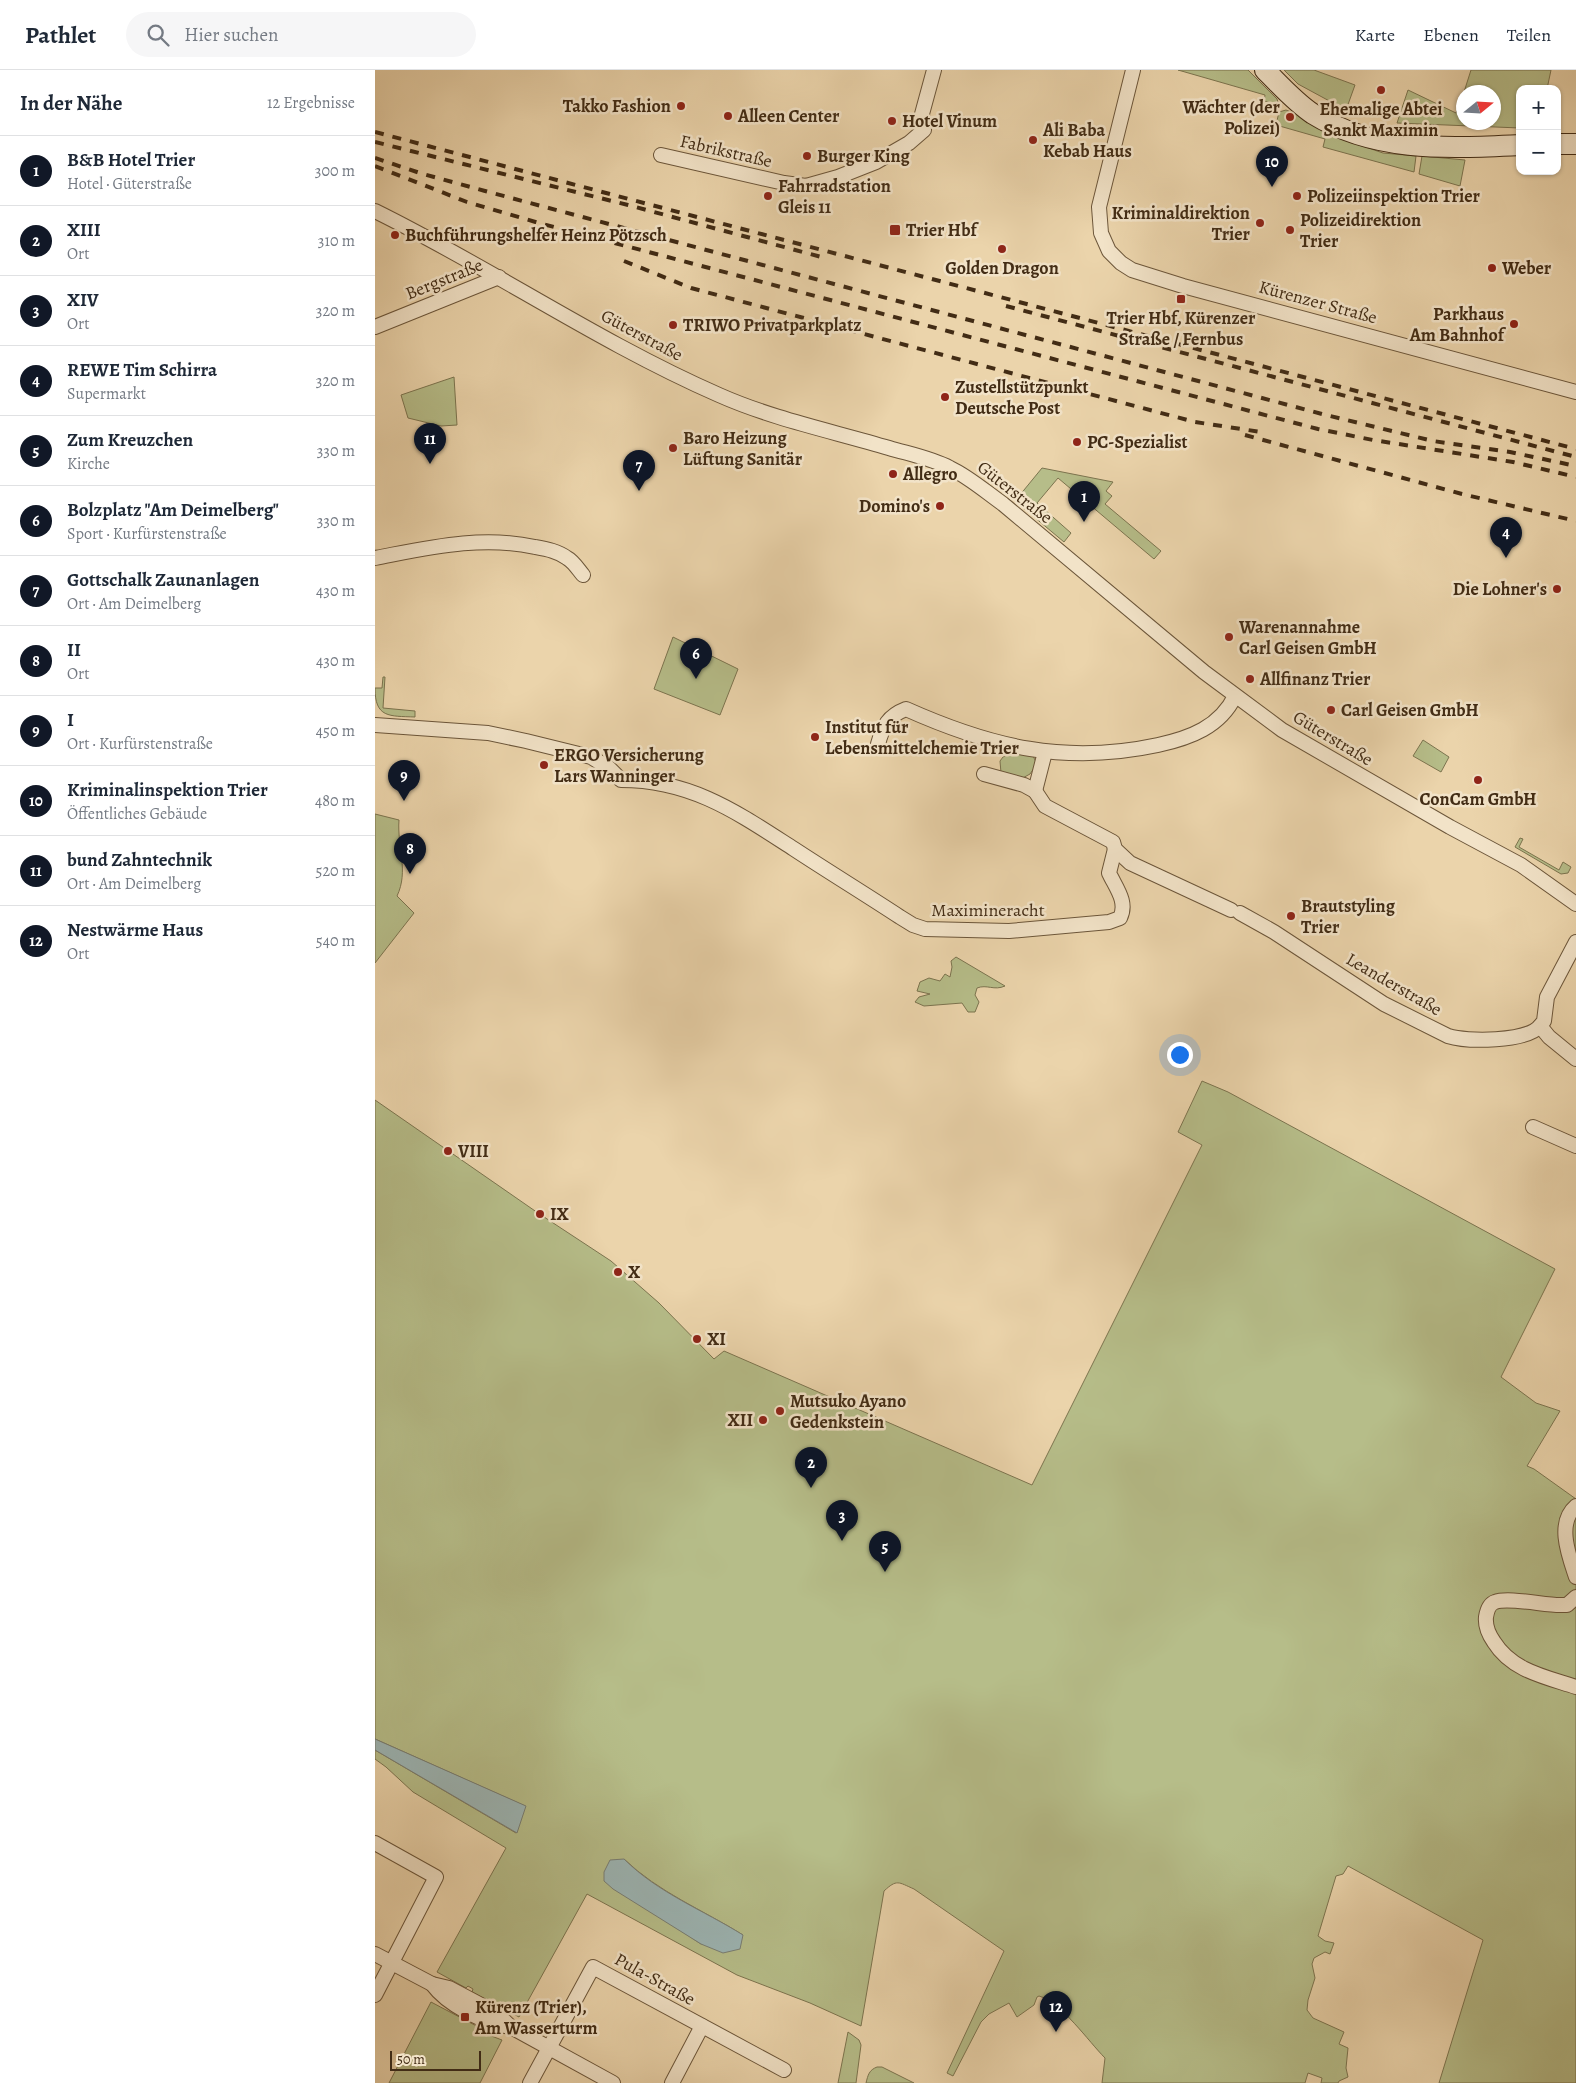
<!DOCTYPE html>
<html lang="de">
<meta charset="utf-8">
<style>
:root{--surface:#fff;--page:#f6f6f7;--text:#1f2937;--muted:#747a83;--line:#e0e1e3;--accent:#111827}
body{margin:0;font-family:Alegreya,serif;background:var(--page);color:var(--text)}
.controls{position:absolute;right:15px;top:15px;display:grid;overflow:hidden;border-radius:10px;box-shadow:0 1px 4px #0004}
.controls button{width:45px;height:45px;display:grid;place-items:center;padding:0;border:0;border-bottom:1px solid var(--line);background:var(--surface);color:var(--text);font:25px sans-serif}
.compass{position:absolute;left:1081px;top:15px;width:45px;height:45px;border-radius:50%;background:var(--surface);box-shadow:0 1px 4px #0004;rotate:72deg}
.scale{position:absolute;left:15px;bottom:12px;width:91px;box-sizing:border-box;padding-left:5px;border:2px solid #422c15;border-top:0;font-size:14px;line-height:18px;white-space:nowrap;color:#422c15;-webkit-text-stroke:4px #f2e3c8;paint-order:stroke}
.you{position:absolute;left:804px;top:984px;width:18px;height:18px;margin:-12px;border:4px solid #fff;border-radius:50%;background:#1a73e8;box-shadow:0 0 0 8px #1a73e833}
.badge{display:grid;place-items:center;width:32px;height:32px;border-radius:50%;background:var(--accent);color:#fff;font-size:16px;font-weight:700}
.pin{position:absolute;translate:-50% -41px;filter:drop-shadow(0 1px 2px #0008)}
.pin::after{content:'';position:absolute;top:26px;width:18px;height:15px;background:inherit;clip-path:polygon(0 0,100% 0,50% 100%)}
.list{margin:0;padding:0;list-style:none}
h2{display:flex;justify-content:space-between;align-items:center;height:65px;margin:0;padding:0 20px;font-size:21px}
h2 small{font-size:16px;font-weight:400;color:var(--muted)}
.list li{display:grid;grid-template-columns:32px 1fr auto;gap:15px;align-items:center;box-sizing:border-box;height:70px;padding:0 20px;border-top:1px solid var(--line)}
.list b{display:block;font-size:19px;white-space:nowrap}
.list p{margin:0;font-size:16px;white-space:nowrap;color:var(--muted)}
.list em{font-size:16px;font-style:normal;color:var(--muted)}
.icon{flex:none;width:28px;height:28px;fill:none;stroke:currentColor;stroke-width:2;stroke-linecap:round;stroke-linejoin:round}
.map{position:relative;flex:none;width:1201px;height:2013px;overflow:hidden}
header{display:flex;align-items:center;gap:30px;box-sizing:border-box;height:70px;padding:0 25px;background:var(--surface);border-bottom:1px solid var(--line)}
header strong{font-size:24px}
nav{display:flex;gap:28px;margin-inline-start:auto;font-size:18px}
.search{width:350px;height:45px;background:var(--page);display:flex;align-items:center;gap:12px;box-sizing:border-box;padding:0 18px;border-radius:28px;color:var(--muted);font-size:19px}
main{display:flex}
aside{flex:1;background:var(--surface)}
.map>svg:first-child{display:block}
.green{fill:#b6bd89;stroke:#7c744f;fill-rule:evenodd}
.water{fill:#9cb5b4;stroke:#787e74}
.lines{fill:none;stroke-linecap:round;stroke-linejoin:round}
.minor-casing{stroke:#6c563a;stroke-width:16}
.secondary-casing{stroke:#422c15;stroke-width:22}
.minor{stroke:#f2e3c8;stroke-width:14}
.secondary{stroke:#f2e3c8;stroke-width:20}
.rail{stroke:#422c15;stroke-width:4;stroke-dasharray:9 9;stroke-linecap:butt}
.poi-dot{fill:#8f2418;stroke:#f2e3c8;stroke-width:2}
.labels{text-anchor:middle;stroke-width:5;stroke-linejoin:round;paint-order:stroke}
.poi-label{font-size:18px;font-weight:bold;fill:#422c15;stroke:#f2e3c8;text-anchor:start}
.street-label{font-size:18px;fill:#422c15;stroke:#f2e3c8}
</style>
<header>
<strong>Pathlet</strong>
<div class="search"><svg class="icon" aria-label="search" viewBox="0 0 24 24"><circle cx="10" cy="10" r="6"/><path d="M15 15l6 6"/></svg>Hier suchen</div>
<nav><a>Karte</a><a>Ebenen</a><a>Teilen</a></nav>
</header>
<main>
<aside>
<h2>In der Nähe<small>12 Ergebnisse</small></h2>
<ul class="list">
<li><span class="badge">1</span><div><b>B&amp;B Hotel Trier</b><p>Hotel · Güterstraße</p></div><em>300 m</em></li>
<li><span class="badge">2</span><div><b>XIII</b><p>Ort</p></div><em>310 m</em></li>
<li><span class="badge">3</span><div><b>XIV</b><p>Ort</p></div><em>320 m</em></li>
<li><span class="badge">4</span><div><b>REWE Tim Schirra</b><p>Supermarkt</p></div><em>320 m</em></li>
<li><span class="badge">5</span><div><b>Zum Kreuzchen</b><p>Kirche</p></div><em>330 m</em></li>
<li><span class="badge">6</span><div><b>Bolzplatz &quot;Am Deimelberg&quot;</b><p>Sport · Kurfürstenstraße</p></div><em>330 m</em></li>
<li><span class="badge">7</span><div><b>Gottschalk Zaunanlagen</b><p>Ort · Am Deimelberg</p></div><em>430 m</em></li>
<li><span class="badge">8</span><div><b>II</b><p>Ort</p></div><em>430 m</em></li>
<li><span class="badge">9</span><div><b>I</b><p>Ort · Kurfürstenstraße</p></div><em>450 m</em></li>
<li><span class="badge">10</span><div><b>Kriminalinspektion Trier</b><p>Öffentliches Gebäude</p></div><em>480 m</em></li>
<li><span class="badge">11</span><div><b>bund Zahntechnik</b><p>Ort · Am Deimelberg</p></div><em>520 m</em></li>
<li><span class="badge">12</span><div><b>Nestwärme Haus</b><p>Ort</p></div><em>540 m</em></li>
</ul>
</aside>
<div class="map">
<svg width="1201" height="2013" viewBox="0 0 1201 2013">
<rect width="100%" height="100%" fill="#ebd4ab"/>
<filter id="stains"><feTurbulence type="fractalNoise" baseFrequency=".004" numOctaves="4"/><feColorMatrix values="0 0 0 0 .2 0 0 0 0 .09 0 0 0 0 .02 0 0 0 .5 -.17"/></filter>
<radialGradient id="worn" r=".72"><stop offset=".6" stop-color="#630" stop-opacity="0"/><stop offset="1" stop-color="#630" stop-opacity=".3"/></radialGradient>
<!-- green -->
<g class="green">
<path d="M 803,0 L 873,0 L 902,29 L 904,35 L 889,31 L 890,25 Z"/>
<path d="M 909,0 L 939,0 L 980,15 L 971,40 L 923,14 Z"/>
<path d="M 1096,0 L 1176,0 L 1172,19 L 1145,19 L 1145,58 L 1022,53 L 1033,20 L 1081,43 L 1088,23 L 1088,52 L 1118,52 L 1118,22 L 1089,22 Z"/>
<path d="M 911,40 L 921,44 L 946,60 L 979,73 L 1008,83 L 1041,86 L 1039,102 L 948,77 L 950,69 L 901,55 L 904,42 Z"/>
<path d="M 1047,86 L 1090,90 L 1085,116 L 1044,104 Z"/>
<path d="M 79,307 L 82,355 L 66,356 L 33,348 L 26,325 Z"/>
<path d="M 667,398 L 738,412 L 731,421 L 737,426 L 730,434 L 786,481 L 779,489 L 683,408 L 662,433 L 696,463 L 689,472 L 640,431 Z"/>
<path d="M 298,567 L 363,599 L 345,645 L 279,619 Z"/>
<path d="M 8,607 L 10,607 L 8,638 L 40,641 L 40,647 C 14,646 0,648 0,618 L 7,618 Z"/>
<path d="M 1048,670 L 1074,687 L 1066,702 L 1038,686 Z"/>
<path d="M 637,682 L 658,686 L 662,694 L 655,704 L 644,710 L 626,703 L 625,691 L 628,687 Z"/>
<path d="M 0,744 L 24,750 C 22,777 34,801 22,826 L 39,843 L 0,893 Z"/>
<path d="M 1145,768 L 1148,769 L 1144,777 L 1184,800 L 1188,792 L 1196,797 L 1193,803 L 1186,804 L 1140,777 Z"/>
<path d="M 581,887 L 630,916 C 619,921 612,914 602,918 L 600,925 L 604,932 L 600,942 L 593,942 L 587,933 L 549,936 L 540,932 L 544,927 L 555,924 L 542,921 L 545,912 L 554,908 L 565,911 L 570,904 L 575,907 L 577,897 L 576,891 Z"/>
<path d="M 827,1011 L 853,1022 L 1180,1199 L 1126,1307 L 1161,1333 L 1185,1341 L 1152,1396 L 1159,1399 L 1201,1429 L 1201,2013 L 1064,2013 L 1108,1870 L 973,1796 L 968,1804 L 961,1806 L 943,1866 L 950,1871 L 959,1873 L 955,1884 L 950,1882 L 939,1888 L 937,1894 L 940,1908 L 933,1930 L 932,1940 L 938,1948 L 969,1962 L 964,1974 L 973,1978 L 971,1998 L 973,2007 L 964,2011 L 963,2013 L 946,2013 L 947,2008 L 933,2003 L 930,2013 L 727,2013 L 730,1988 C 714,1972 686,1932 664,1926 L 662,1927 L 659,1935 L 642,1947 L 634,1933 L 614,1944 L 606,1952 L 578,2006 L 572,2003 L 629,1881 L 539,1819 C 523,1812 522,1809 509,1821 L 486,1956 L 435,1933 L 362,1905 L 212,1824 L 144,1947 L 97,1922 L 98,1919 L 93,1916 L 91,1918 L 62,1902 L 131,1778 L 38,1722 L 11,1697 L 0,1689 L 0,1680 L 141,1763 L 150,1736 L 0,1669 L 0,1030 L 163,1143 L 236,1191 L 284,1233 L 339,1289 L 349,1281 L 657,1415 L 827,1075 L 803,1062 ZM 249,1789 C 283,1822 328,1840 368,1865 L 326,1874 L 299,1856 Z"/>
<path d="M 56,1932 L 111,1961 L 111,1964 L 127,1970 L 105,2013 L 14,2013 Z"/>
<path d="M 473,1962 L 484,1970 L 486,1975 L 481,2013 L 463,2013 Z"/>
<path d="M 502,1997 L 507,1997 L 539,2013 L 491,2013 C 493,2005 494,2000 502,1997 Z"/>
</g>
<!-- water -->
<g class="water">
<path d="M 0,1669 L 151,1736 L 142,1763 L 0,1680 Z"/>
<path d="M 249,1789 C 283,1823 328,1840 368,1865 L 365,1879 L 348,1883 L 326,1874 L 238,1819 L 229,1811 L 229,1802 L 235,1790 Z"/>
</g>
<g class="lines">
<defs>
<g id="minor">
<path d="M 758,0 L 724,137 L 726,163 L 734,181 L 746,193 L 757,200 L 808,216 L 1201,322"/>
<path d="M 286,85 L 409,113 L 431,116 L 463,107 L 501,92 L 534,73 L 549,60 L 547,44 L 559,0"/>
<path d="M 0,141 C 116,198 225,273 344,325 C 398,349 457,361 514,378 C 534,384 556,388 575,398 C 594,407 611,422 628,434 L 829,602 L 907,660 L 1075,757 L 1146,795 L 1201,834"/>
<path d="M 0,257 L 124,207"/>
<path d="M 0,488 C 53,478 106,465 160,477 C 171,479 183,481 192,488 C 198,491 203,499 208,505"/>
<path d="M 0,655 L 113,663 L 151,671 L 216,687 L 234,698 L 246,710 C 317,710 363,743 419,779 C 454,802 490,824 525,847 L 538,855 L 550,859 L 634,861 L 734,852 L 745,848 C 753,832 741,818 734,803 L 740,779"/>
<path d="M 503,674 C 508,656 513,646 531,639 C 616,677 690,695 783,675 C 815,668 845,657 860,626"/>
<path d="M 609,704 L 649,715 L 660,721 L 670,682"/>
<path d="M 660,721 L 670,736 L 738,772 L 740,779 L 755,793 L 856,840"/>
<path d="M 865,843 L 899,862 L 1009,934 L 1073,966 C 1092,972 1151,972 1165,956"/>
<path d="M 1201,872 L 1172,927 L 1169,951 L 1165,956 L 1174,967 L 1201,989"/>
<path d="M 1158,1057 L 1201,1076"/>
<path d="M 1201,1436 C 1181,1453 1194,1486 1201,1507"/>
<path d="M 1201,1527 L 1192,1535 L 1185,1535 C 1169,1535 1133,1527 1120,1532 C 1114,1534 1112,1541 1111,1547 C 1110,1557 1114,1565 1119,1572 C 1137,1601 1171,1607 1201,1617"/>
<path d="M 0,1773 L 61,1807 L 0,1925"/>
<path d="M 0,1884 L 57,1914 L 74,1918 L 121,1943 L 136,1957 L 238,2013"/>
<path d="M 57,1914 C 73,1936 109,1953 136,1957"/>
<path d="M 155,2013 L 218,1897 L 409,2000"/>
<path d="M 297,2013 L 327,1956"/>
</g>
<g id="secondary">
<path d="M 890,0 C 905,15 920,32 938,44 C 1001,83 1074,78 1145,75"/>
<path d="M 1182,74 L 1201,74"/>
</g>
</defs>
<!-- minor casing -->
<use href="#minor" class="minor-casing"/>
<!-- secondary casing -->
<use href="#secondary" class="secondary-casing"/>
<!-- minor -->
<use href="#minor" class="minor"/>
<!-- secondary -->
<use href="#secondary" class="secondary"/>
<!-- rail -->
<g class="rail">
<path d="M 0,62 L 1201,379"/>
<path d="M 0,72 L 253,135 L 450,188"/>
<path d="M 0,88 L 48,104 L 110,121 L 947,344 L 1058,371 L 1135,382 L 1201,396"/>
<path d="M 0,96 L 92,132 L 164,153 L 943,359 L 998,370 L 1138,392 L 1201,407"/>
<path d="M 249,191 L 316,218 L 820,352 L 886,362"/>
<path d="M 631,236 L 1201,387"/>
<path d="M 870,365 L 1087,424 L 1201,451"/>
</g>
</g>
<!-- markers -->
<g class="poi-dot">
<circle cx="1006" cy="20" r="5"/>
<circle cx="306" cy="36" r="5"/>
<circle cx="353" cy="46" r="5"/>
<circle cx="915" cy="47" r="5"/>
<circle cx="517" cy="51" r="5"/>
<circle cx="658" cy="70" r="5"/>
<circle cx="432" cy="86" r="5"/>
<circle cx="393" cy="126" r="5"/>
<circle cx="922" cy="126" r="5"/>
<circle cx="885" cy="153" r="5"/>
<rect x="514" y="154" width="12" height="12" rx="2.5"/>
<circle cx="915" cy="160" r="5"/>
<circle cx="20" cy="165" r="5"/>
<circle cx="627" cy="179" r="5"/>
<circle cx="1117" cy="198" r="5"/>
<rect x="801" y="224" width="10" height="10" rx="2.5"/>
<circle cx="1139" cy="254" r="5"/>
<circle cx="298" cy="255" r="5"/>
<circle cx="570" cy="327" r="5"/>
<circle cx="702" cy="372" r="5"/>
<circle cx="298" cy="378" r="5"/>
<circle cx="518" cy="404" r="5"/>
<circle cx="565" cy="436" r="5"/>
<circle cx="1182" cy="519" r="5"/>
<circle cx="854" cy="567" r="5"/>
<circle cx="875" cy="609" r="5"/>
<circle cx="956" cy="640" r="5"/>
<circle cx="440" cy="667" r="5"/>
<circle cx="169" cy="695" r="5"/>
<circle cx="1103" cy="710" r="5"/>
<circle cx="916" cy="846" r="5"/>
<circle cx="73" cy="1081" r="5"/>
<circle cx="165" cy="1144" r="5"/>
<circle cx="243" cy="1202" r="5"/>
<circle cx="322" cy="1269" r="5"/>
<circle cx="405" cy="1341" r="5"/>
<circle cx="388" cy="1350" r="5"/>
<rect x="85" y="1942" width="10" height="10" rx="2.5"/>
</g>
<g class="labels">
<!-- poi labels -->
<g class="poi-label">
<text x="296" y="42" text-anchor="end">Takko Fashion</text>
<text x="905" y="43" text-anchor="end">Wächter (der<tspan x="905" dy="21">Polizei)</tspan></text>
<text x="1006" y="45" text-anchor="middle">Ehemalige Abtei<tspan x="1006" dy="21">Sankt Maximin</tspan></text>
<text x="363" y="52">Alleen Center</text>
<text x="527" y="57">Hotel Vinum</text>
<text x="668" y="66">Ali Baba<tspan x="668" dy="21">Kebab Haus</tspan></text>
<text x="442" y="92">Burger King</text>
<text x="403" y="122">Fahrradstation<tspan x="403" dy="21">Gleis 11</tspan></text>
<text x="932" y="132">Polizeiinspektion Trier</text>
<text x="875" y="149" text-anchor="end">Kriminaldirektion<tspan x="875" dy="21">Trier</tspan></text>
<text x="925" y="156">Polizeidirektion<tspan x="925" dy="21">Trier</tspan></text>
<text x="531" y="166">Trier Hbf</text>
<text x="30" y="171">Buchführungshelfer Heinz Pötzsch</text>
<text x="627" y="204" text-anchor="middle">Golden Dragon</text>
<text x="1127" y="204">Weber</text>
<text x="1129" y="250" text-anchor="end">Parkhaus<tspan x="1129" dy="21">Am Bahnhof</tspan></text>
<text x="806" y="254" text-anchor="middle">Trier Hbf, Kürenzer<tspan x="806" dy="21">Straße / Fernbus</tspan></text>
<text x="308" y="261">TRIWO Privatparkplatz</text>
<text x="580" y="323">Zustellstützpunkt<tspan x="580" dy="21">Deutsche Post</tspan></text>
<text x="308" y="374">Baro Heizung<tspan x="308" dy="21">Lüftung Sanitär</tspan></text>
<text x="712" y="378">PC-Spezialist</text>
<text x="528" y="410">Allegro</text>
<text x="555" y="442" text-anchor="end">Domino's</text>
<text x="1172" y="525" text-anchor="end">Die Lohner's</text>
<text x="864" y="563">Warenannahme<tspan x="864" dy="21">Carl Geisen GmbH</tspan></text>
<text x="885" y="615">Allfinanz Trier</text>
<text x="966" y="646">Carl Geisen GmbH</text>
<text x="450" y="663">Institut für<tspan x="450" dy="21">Lebensmittelchemie Trier</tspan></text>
<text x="179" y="691">ERGO Versicherung<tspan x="179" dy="21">Lars Wanninger</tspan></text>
<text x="1103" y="735" text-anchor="middle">ConCam GmbH</text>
<text x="926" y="842">Brautstyling<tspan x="926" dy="21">Trier</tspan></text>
<text x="83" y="1087">VIII</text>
<text x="175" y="1150">IX</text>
<text x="253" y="1208">X</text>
<text x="332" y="1275">XI</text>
<text x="415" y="1337">Mutsuko Ayano<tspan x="415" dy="21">Gedenkstein</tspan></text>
<text x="378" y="1356" text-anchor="end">XII</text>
<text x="100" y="1943">Kürenz (Trier),<tspan x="100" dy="21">Am Wasserturm</tspan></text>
</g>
<!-- street labels -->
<g class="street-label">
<text transform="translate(351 81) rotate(13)" y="6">Fabrikstraße</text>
<text transform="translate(69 209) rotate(-22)" y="6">Bergstraße</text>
<text transform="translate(943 232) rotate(15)" y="6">Kürenzer Straße</text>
<text transform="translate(267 265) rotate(28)" y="6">Güterstraße</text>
<text transform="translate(640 422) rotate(38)" y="6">Güterstraße</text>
<text transform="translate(958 668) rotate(31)" y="6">Güterstraße</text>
<text x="613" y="846">Maximineracht</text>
<text transform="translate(1019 914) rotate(30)" y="6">Leanderstraße</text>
<text transform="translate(280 1909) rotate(29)" y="6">Pula-Straße</text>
</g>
</g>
<rect width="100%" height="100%" filter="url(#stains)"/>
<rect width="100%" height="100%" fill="url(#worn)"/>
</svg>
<div class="controls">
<button>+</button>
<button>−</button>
</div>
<svg class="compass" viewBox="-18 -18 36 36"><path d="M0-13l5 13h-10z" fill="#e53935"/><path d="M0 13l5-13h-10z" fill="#747a83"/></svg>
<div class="scale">50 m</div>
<div class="you"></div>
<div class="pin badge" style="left:709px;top:452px">1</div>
<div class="pin badge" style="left:436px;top:1418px">2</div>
<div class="pin badge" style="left:467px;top:1471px">3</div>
<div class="pin badge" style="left:1131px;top:488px">4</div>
<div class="pin badge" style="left:510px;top:1502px">5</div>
<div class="pin badge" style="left:321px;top:609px">6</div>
<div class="pin badge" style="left:264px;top:421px">7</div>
<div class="pin badge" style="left:35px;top:804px">8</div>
<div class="pin badge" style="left:29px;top:731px">9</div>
<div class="pin badge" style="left:897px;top:117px">10</div>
<div class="pin badge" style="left:55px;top:394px">11</div>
<div class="pin badge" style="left:681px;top:1962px">12</div>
</div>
</main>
